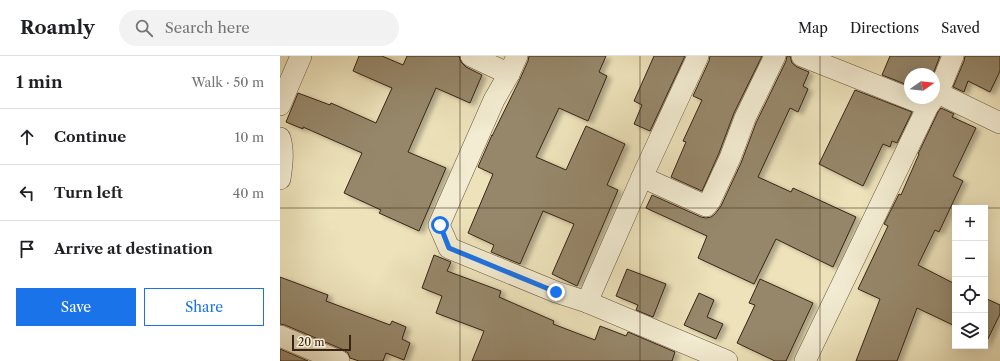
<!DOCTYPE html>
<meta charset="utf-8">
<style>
:root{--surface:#fff;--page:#f2f2f2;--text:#202124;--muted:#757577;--line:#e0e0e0;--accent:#1a73e8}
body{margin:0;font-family:"Libre Caslon Text",serif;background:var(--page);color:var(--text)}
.controls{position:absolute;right:12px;bottom:12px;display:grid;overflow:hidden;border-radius:0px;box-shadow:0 4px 16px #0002}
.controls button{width:36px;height:36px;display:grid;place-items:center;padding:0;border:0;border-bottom:1px solid var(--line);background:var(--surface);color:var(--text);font:20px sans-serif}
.compass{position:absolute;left:624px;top:12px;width:36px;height:36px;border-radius:50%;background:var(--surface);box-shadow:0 4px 16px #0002;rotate:76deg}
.scale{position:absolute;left:12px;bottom:10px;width:59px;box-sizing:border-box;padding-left:4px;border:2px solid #382415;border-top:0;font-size:11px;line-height:14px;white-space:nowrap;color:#382415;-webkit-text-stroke:3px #f3ecd2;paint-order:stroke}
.stop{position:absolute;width:12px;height:12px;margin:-9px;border:3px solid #1a73e8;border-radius:50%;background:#fff}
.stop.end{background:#1a73e8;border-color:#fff;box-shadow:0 1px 4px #0008}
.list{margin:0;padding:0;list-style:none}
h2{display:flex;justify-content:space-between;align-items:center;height:52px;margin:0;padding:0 16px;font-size:17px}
h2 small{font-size:13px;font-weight:400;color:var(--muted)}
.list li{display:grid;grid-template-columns:26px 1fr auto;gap:12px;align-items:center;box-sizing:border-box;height:56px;padding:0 16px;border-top:1px solid var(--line)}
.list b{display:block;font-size:15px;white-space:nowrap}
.list em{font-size:13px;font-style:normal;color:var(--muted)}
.actions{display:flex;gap:8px;padding:12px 16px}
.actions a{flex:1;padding:9px 0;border:1px solid var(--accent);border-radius:0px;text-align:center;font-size:14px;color:var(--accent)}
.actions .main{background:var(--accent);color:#fff}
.icon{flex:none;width:22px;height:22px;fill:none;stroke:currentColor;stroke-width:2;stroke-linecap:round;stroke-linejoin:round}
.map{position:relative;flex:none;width:720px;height:305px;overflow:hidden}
header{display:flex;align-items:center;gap:24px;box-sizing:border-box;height:56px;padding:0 20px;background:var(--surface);border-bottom:1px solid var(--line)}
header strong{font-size:19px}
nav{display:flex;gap:22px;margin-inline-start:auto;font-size:14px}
.search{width:280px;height:36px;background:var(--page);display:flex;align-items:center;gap:10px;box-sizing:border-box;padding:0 14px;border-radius:22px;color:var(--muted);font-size:15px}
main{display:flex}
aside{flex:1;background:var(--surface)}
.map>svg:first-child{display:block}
.building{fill:#96876b;stroke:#382415;filter:url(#shadow)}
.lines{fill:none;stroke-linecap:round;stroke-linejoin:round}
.minor-casing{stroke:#65543e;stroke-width:22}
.minor{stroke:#f3ecd2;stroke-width:21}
.route{stroke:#1a73e8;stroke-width:5}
.grid{fill:none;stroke:#382415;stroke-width:1;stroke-opacity:0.55}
</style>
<header>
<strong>Roamly</strong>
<div class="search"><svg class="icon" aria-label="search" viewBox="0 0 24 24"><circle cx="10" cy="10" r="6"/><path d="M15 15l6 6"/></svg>Search here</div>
<nav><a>Map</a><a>Directions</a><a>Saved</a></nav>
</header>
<main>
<aside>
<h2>1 min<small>Walk · 50 m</small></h2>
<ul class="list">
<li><svg class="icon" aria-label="ahead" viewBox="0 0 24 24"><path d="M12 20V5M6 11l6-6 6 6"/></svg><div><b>Continue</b></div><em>10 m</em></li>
<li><svg class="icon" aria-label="left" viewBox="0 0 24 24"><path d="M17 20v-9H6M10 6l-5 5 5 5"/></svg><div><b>Turn left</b></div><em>40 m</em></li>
<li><svg class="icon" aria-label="arrive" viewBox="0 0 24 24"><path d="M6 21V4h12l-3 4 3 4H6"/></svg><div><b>Arrive at destination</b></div></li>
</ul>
<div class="actions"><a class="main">Save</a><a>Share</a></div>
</aside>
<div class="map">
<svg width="720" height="305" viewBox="0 0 720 305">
<defs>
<filter id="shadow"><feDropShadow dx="4.5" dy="2.5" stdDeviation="2" flood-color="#0004"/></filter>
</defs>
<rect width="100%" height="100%" fill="#ede2ba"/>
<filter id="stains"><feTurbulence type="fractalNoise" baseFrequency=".005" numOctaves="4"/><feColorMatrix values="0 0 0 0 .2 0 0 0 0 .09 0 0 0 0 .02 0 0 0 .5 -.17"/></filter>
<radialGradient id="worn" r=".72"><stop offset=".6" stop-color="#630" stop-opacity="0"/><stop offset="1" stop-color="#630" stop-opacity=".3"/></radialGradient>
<!-- building -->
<g class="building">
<path d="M 79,0 L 102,0 L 123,9 L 127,0 L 179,0 L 181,6 L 186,11 L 202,19 L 190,47 L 156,32 L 128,96 L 166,112 L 139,175 L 99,157 L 101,154 L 64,137 L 82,97 L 23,71 L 23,73 L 6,66 L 18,37 L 50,49 L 51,47 L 96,67 L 112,32 L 73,15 Z"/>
<path d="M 249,0 L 326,0 L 319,16 L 327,20 L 308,65 L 279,52 L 256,101 L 286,114 L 306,70 L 345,88 L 327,129 L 338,134 L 297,230 L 272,218 L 294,168 L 263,155 L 240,208 L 211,196 L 214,189 L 188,177 L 213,118 L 198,111 L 212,79 L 212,80 L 240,23 L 248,5 Z"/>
<path d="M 374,0 L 405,0 L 370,75 L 354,68 L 362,49 L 354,45 Z"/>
<path d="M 430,0 L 482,0 L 454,57 L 439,97 L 422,135 L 391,121 L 406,86 L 403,85 L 422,44 L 413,40 L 429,5 Z"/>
<path d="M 507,0 L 510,0 L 512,7 L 517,11 L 529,16 L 523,30 L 528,33 L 518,56 L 510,52 L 478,121 L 511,136 L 513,132 L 576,161 L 553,211 L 496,183 L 474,228 L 418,202 L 427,180 L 366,152 L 372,139 L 421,161 L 426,162 L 431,161 L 435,158 L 441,150 L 461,107 L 476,67 L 506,5 Z"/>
<path d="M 610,0 L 660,0 L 653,18 L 630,18 L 630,30 L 602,19 Z"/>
<path d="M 685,0 L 720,0 L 720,15 L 710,36 L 688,25 L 684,36 L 673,31 L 684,5 Z"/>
<path d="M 575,34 L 632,56 L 617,87 L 612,85 L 610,91 L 603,88 L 583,130 L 539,108 Z"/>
<path d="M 661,52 L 674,58 L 672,61 L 696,72 L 673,120 L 683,125 L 659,176 L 655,174 L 638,209 L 675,228 L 675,270 L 637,252 L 617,305 L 576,305 L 600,243 L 578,233 L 608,170 L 604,168 L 619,138 L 621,139 L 639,98 L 638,98 L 658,56 Z"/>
<path d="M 154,199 L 171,206 L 167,215 L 221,235 L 219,241 L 274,265 L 273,268 L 315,284 L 320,270 L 346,280 L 348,276 L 395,296 L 392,305 L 192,305 L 204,275 L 156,257 L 162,240 L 142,232 Z"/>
<path d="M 347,213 L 386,228 L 373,261 L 356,254 L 358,249 L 336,240 Z"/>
<path d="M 0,221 L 48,239 L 46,245 L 110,269 L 112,265 L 126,271 L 122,283 L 130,287 L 124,304 L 106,297 L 103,305 L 79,305 L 70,302 L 68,297 L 64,294 L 5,269 L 0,268 Z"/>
<path d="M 480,223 L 533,247 L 506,305 L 495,305 L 457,287 L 475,249 L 469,247 Z"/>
<path d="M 419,237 L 434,244 L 427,261 L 443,268 L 436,283 L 404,269 Z"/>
<path d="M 705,242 L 720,249 L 720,258 L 705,289 Z"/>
<path d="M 0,293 L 28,305 L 0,305 Z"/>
</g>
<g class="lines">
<defs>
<g id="minor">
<path d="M 191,0 L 229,18"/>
<path d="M 237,0 L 229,18 L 214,44 L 159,169 L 169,192 L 276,236 L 307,246"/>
<path d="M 418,0 L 362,121 L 307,246 L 447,305"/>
<path d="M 522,0 L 648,50"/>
<path d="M 658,37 L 720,67"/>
<path d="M 654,42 L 658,37 L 673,0"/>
<path d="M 0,49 L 21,0"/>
<path d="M 0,82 C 4,95 2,110 0,123"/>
<path d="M 362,121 L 426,150 L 430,145 L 450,102 L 465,62 L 495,0"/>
<path d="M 0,280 L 59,305"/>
<path d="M 525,305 L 648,50 L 654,42"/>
</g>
</defs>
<!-- minor casing -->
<use href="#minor" class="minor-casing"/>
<!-- minor -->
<use href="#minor" class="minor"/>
</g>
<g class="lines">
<!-- route -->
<path class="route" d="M 160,169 L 169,192 L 276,236"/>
</g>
<!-- grid -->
<path class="grid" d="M 180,0 L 180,305M 360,0 L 360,305M 540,0 L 540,305M 0,152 L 675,152M 705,152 L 720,152"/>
<rect width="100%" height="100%" filter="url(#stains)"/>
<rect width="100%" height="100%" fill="url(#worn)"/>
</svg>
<div class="controls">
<button>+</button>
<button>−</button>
<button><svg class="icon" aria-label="locate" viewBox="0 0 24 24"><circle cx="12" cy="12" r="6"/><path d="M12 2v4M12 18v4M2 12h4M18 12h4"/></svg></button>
<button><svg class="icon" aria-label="layers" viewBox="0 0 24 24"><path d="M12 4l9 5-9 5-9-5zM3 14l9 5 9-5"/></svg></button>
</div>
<svg class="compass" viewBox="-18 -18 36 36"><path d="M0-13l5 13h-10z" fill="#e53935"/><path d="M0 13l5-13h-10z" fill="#757577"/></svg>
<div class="scale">20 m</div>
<div class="stop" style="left:160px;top:169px"></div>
<div class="stop end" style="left:276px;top:236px"></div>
</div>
</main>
